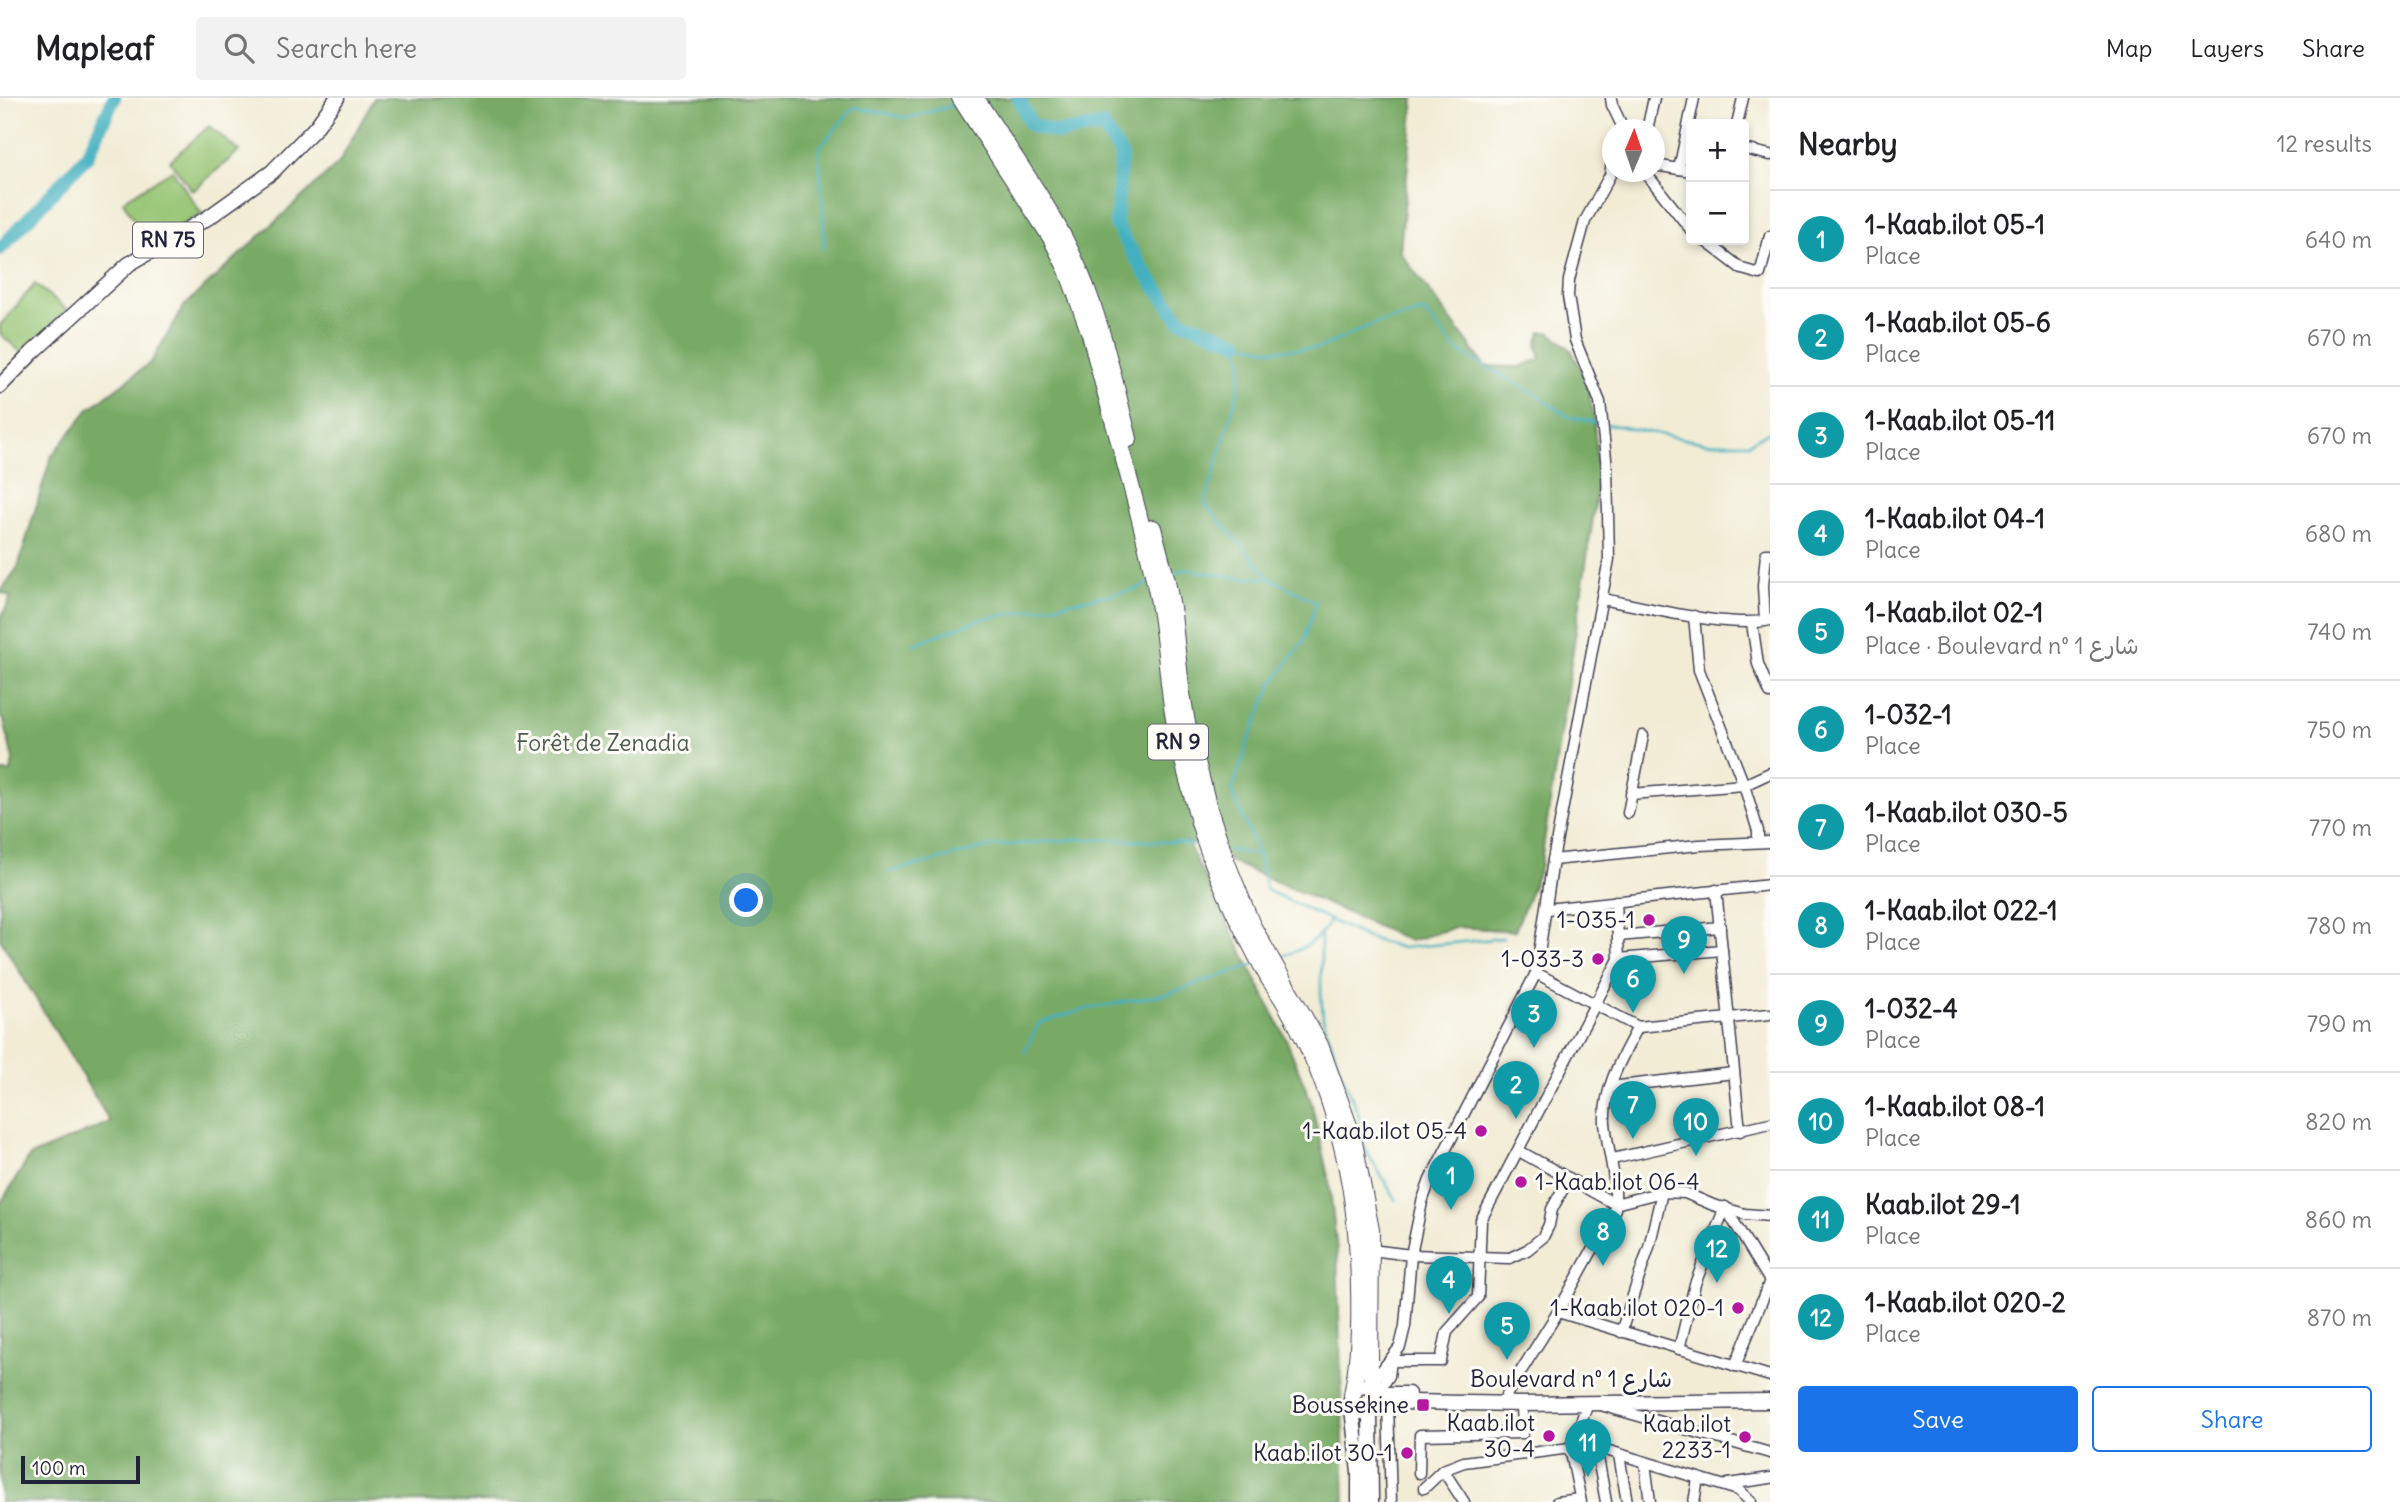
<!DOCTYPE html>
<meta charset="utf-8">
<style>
:root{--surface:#fff;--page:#f2f2f2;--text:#202124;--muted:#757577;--line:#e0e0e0;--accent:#1a73e8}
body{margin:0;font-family:Delius,"Playpen Sans Arabic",sans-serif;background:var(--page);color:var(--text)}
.controls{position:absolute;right:21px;top:21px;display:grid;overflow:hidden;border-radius:7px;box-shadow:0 4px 10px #0003}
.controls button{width:63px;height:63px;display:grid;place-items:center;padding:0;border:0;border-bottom:2px solid var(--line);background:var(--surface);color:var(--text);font:35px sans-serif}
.compass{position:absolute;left:1602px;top:21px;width:63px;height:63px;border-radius:50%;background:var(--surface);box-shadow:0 4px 10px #0003;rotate:2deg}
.scale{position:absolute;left:21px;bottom:18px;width:119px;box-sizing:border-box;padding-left:7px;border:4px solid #22223b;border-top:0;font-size:19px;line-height:24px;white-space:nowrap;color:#22223b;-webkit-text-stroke:5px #fdfcf7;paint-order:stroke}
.you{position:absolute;left:747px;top:803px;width:24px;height:24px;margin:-18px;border:5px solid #fff;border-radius:50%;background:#1a73e8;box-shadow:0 0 0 10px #1a73e833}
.badge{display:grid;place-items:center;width:46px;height:46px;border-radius:50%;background:var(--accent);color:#fff;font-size:23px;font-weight:700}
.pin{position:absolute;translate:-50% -58px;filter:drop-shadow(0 2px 4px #0008)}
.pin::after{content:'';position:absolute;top:37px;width:24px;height:21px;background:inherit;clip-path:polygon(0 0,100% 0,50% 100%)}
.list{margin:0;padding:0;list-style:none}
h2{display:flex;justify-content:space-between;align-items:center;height:91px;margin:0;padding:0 28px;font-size:30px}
h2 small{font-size:23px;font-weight:400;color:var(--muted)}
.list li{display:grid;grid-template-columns:46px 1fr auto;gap:21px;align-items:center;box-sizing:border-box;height:98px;padding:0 28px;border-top:2px solid var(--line)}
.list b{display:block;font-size:26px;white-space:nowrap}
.list p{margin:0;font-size:23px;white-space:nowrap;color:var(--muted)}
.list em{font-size:23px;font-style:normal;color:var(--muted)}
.actions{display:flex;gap:14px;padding:21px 28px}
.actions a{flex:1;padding:16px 0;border:2px solid var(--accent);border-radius:7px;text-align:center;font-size:24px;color:var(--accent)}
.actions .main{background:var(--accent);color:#fff}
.icon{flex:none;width:38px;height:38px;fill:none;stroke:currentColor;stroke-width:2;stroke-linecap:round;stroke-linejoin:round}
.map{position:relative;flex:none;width:1770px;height:1404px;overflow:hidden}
header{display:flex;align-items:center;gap:42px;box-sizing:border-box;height:98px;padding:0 35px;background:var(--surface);border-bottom:2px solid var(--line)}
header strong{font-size:33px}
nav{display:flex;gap:38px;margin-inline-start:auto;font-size:24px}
.search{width:490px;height:63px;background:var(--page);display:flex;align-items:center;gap:18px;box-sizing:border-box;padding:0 24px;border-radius:7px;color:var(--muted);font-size:26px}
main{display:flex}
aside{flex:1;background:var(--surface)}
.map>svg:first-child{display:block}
.green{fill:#96c573;stroke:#5c7457;stroke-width:2}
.forest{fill:#78aa65;stroke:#4d6650;stroke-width:2}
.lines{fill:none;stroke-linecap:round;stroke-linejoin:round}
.stream{stroke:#43b0c0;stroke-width:2.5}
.river{stroke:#43b0c0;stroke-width:14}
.minor-casing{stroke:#414052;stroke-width:13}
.major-casing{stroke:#414052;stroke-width:17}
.highway-casing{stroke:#414052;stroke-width:18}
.minor{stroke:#fff;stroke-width:10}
.major{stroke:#fff;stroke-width:14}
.highway{stroke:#fff;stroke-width:16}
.poi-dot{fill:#b5179e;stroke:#fdfcf7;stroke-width:2.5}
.labels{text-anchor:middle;stroke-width:6;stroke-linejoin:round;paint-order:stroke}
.shield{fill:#fdfcf7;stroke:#646373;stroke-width:2}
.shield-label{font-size:21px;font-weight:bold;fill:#22223b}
.park-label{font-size:23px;fill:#4b5b4f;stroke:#fdfcf7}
.poi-label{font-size:23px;fill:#22223b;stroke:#fdfcf7;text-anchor:end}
.street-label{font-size:23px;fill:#22223b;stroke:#fdfcf7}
</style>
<header>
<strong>Mapleaf</strong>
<div class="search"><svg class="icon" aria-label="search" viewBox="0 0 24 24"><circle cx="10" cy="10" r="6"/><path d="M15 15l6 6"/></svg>Search here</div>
<nav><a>Map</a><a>Layers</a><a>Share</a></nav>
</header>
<main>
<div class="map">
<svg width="1770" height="1404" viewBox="0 0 1770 1404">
<rect width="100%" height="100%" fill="#fdfcf7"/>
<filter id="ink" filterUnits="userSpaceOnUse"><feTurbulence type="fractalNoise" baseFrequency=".0143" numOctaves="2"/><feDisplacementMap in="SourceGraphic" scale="14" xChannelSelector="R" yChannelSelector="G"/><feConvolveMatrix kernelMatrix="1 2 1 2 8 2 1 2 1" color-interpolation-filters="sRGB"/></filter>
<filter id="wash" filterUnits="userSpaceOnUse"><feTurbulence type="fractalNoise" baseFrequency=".00686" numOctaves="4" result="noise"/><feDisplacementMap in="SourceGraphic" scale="28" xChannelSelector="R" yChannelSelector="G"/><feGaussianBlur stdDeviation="1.57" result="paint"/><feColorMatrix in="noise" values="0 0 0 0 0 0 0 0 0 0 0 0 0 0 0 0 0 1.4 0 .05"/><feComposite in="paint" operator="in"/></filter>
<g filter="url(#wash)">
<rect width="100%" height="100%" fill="#f2ecd5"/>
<!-- green -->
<g class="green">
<path d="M 209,28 L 239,53 L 193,93 L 170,63 Z"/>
<path d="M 172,72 L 202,116 L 149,147 L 123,103 Z"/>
<path d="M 35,186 L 67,212 L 23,256 L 0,236 L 0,227 Z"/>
</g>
<!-- forest -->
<path class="forest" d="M 374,0 L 1414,0 L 1400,154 L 1485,268 L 1519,269 L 1541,261 L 1537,247 L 1541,234 L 1550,234 L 1571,252 L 1586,281 L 1594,319 L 1598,387 L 1540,770 L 1515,833 L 1457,829 L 1410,843 L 1187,744 L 1286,941 L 1311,1003 L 1329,1083 L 1337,1152 L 1345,1404 L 0,1404 L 0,1106 L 30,1058 L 110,1024 L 0,841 L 0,674 L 11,674 L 13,662 L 4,622 L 0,619 L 0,522 L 11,499 L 0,494 L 18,469 L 51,359 L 89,311 L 151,264 L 185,207 L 339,65 Z"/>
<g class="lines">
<!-- stream -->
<g class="stream">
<path d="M 824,151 C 825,117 820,84 819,50 L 854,9 L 907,20 L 955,7"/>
<path d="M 1607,326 L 1706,345 L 1749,345 L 1770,333"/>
<path d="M 1173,476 L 1185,471 L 1241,480 L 1270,480"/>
<path d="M 914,546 L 978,522 L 1134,492 L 1150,485"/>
<path d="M 1228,752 L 1259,757"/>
<path d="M 889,774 L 994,748 L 1081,741 L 1176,744 L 1200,748"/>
<path d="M 1321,838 L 1321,895 L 1323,920 L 1341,974 L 1358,1015 L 1365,1051 L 1396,1102"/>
<path d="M 1503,840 L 1402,850 L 1368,840 L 1266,792 L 1259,757 L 1232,694 L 1249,641 L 1273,585 L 1304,543 L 1316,504 L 1270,480 L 1205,406 L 1239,290 L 1242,265 L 1238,244 L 1272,252 L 1321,250 L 1373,226 L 1424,214 L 1455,251 L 1530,293 L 1569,319 L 1600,325"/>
<path d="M 1279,859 C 1301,853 1320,843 1330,821"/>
<path d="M 1024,955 L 1039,925 L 1087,911 L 1170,895 L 1256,866"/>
</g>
<!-- river -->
<g class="river">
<path d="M 1019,0 L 1031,27 L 1058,35 L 1103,28 L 1121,57 L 1116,127 L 1142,170 L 1180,222 L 1238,244"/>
<path d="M 0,151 L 87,58 L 114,0"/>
</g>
</g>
</g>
<g filter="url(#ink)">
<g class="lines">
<defs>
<g id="minor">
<path d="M 1611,0 L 1612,7 L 1624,32"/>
<path d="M 1737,26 L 1743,0"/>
<path d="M 1647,32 L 1654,0"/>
<path d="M 1744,51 L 1770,57"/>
<path d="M 1654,67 L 1679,71"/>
<path d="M 1691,73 L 1679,71 L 1694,0"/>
<path d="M 1645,74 L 1691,132"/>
<path d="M 1704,142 L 1742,171 L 1760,176 L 1770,138"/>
<path d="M 1602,501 C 1646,509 1729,531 1770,522"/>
<path d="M 1694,518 L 1699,572 L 1744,687 L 1758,733 L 1758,743"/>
<path d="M 1765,523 L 1763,488 L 1766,456 L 1770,456"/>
<path d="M 1752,525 L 1758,566 L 1770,595"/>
<path d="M 1631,696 L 1744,687 L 1770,675"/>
<path d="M 1628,715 L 1643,638"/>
<path d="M 1553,762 L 1699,747 L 1770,744"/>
<path d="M 1716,792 L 1740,1033"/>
<path d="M 1547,811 L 1770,787"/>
<path d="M 1618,838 L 1720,829"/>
<path d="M 1619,861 L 1722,852"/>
<path d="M 1536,875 L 1638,929 L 1770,916"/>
<path d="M 1610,989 L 1734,975"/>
<path d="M 1519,1053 L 1615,1106 L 1662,1094 L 1685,1095 L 1713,1107 L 1745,1116 L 1770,1118"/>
<path d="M 1612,1061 L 1770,1025"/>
<path d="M 1725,1109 L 1770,1183"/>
<path d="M 1371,1152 L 1411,1157 L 1510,1160 L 1527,1152 L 1543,1139 L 1549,1127 L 1552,1111 L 1569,1080"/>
<path d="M 1558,1214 L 1770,1278"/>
<path d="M 1621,1234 L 1649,1149 L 1662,1094"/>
<path d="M 1679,1251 L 1695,1186 L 1725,1109"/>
<path d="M 1391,1263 L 1441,1263 L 1447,1234 L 1478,1199 L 1481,1122 L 1619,861 L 1616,803"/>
<path d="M 1735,1268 L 1770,1183"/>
<path d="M 1371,1286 L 1400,1249 L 1405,1228 L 1411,1157 L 1422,1104 L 1430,1082 L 1536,875 L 1553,762 L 1609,461 L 1607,370 L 1600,304 L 1575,242 L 1568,198 L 1569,182 L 1585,123 L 1610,77 L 1612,64"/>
<path d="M 1377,1296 L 1389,1278 L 1391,1263"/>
<path d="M 1506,1297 L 1558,1214 L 1615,1111 C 1617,1078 1608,1056 1605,1025 C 1603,991 1622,959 1638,929"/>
<path d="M 1388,1306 L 1391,1404"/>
<path d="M 1604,1308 L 1770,1355"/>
<path d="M 1596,1349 L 1606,1404"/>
<path d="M 1619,1357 L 1627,1404"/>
<path d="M 1645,1365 L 1650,1404"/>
<path d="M 1443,1372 L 1464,1404"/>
<path d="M 1419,1375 L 1420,1337 L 1523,1335 L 1522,1306"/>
<path d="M 1728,1386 L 1770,1380"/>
<path d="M 1424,1390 L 1443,1372 L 1464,1364 L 1570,1350 L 1596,1349 L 1738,1392 L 1751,1404"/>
<path d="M 1557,1404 L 1580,1401"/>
<path d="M 1581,1404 L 1570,1350 L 1588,1306"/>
<path d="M 1694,1404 L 1698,1381"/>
</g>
<g id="major">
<path d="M 0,288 L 32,255 L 129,166 L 209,119 L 272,74 L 316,29 L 337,0"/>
<path d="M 1378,1298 L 1386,1296 L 1408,1296"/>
<path d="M 1351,1306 L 1357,1313 L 1366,1315 L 1388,1306 L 1408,1304 L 1522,1306 L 1770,1303"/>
<path d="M 1370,1314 L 1371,1404"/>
<path d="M 1359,1404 L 1359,1374 L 1351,1301 L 1357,1290 C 1366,1286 1374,1289 1378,1298"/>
</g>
<g id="highway">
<path d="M 960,0 L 1051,140 L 1067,172 L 1090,236 C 1112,324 1140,410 1158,500 C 1166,539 1167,581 1174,621 C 1180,656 1190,689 1199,724 C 1215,779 1241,831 1269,881 C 1275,890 1282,899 1287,909 C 1337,996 1358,1092 1359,1191 C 1360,1226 1359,1262 1352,1297"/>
<path d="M 976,0 C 1008,51 1046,101 1072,156 C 1100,214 1113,279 1129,341"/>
<path d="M 1153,430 L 1167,483 L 1173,516 L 1181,589 L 1187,625 L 1209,711 L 1227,765 L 1252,827 L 1320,947 L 1353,1039 L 1371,1132 L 1370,1269 L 1373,1291"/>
</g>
</defs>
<!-- minor casing -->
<use href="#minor" class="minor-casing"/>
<!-- major casing -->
<use href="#major" class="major-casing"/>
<!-- highway casing -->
<use href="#highway" class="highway-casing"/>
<!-- minor -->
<use href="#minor" class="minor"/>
<!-- major -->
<use href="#major" class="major"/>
<!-- highway -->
<use href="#highway" class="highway"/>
</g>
</g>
<!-- markers -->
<g class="poi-dot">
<circle cx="1649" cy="822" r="7"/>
<circle cx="1598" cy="861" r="7"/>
<circle cx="1481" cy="1033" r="7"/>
<circle cx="1521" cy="1084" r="7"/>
<circle cx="1738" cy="1210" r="7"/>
<rect x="1416" y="1300" width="14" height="14" rx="3.5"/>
<circle cx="1549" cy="1338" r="7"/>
<circle cx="1745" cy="1339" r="7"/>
<circle cx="1407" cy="1355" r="7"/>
</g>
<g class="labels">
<!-- shield labels -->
<g class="shield">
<rect x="133" y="124.5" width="70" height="35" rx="5"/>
<rect x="1148" y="626.5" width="60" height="35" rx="5"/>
</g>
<g class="shield-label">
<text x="168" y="149">RN 75</text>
<text x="1178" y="651">RN 9</text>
</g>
<!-- park labels -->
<g class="park-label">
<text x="603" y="653">Forêt de Zenadia</text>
</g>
<!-- poi labels -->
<g class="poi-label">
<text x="1635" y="830">1-035-1</text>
<text x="1584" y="869">1-033-3</text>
<text x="1467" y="1041">1-Kaab.ilot 05-4</text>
<text x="1535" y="1092" text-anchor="start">1-Kaab.ilot 06-4</text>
<text x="1724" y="1218">1-Kaab.ilot 020-1</text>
<text x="1409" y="1315">Boussekine</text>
<text x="1535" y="1333">Kaab.ilot<tspan x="1535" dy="26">30-4</tspan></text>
<text x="1731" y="1334">Kaab.ilot<tspan x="1731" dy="26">2233-1</tspan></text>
<text x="1393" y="1363">Kaab.ilot 30-1</text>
</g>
<!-- street labels -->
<g class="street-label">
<text x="1571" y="1289">Boulevard n° شارع 1</text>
</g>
</g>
</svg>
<div class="controls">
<button>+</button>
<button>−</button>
</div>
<svg class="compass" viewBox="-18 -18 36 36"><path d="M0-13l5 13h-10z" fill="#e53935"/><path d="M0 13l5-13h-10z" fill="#757577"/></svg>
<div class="scale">100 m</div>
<div class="you"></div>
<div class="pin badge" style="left:1451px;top:1112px;background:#0f9aa8">1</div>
<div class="pin badge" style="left:1516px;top:1021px;background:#0f9aa8">2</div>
<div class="pin badge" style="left:1534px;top:950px;background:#0f9aa8">3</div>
<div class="pin badge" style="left:1449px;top:1216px;background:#0f9aa8">4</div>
<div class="pin badge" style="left:1507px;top:1262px;background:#0f9aa8">5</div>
<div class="pin badge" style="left:1633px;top:915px;background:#0f9aa8">6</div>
<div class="pin badge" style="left:1633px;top:1041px;background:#0f9aa8">7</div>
<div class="pin badge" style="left:1603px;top:1168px;background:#0f9aa8">8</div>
<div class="pin badge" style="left:1684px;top:876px;background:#0f9aa8">9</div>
<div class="pin badge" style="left:1696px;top:1058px;background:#0f9aa8">10</div>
<div class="pin badge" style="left:1588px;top:1379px;background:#0f9aa8">11</div>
<div class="pin badge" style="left:1717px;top:1185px;background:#0f9aa8">12</div>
</div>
<aside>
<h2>Nearby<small>12 results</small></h2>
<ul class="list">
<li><span class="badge" style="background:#0f9aa8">1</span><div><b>1-Kaab.ilot 05-1</b><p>Place</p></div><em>640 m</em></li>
<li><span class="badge" style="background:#0f9aa8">2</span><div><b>1-Kaab.ilot 05-6</b><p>Place</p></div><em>670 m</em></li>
<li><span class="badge" style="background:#0f9aa8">3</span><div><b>1-Kaab.ilot 05-11</b><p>Place</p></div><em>670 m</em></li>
<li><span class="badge" style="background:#0f9aa8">4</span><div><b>1-Kaab.ilot 04-1</b><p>Place</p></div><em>680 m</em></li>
<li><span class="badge" style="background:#0f9aa8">5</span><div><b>1-Kaab.ilot 02-1</b><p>Place · Boulevard n° شارع 1</p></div><em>740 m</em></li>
<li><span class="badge" style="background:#0f9aa8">6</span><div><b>1-032-1</b><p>Place</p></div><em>750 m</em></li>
<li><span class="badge" style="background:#0f9aa8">7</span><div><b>1-Kaab.ilot 030-5</b><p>Place</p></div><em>770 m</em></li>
<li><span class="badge" style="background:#0f9aa8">8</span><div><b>1-Kaab.ilot 022-1</b><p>Place</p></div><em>780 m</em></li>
<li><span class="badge" style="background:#0f9aa8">9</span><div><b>1-032-4</b><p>Place</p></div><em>790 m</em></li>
<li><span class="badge" style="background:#0f9aa8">10</span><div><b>1-Kaab.ilot 08-1</b><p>Place</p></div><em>820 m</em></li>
<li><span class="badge" style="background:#0f9aa8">11</span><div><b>Kaab.ilot 29-1</b><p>Place</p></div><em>860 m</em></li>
<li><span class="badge" style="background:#0f9aa8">12</span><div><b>1-Kaab.ilot 020-2</b><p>Place</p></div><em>870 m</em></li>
</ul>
<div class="actions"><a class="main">Save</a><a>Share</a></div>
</aside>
</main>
